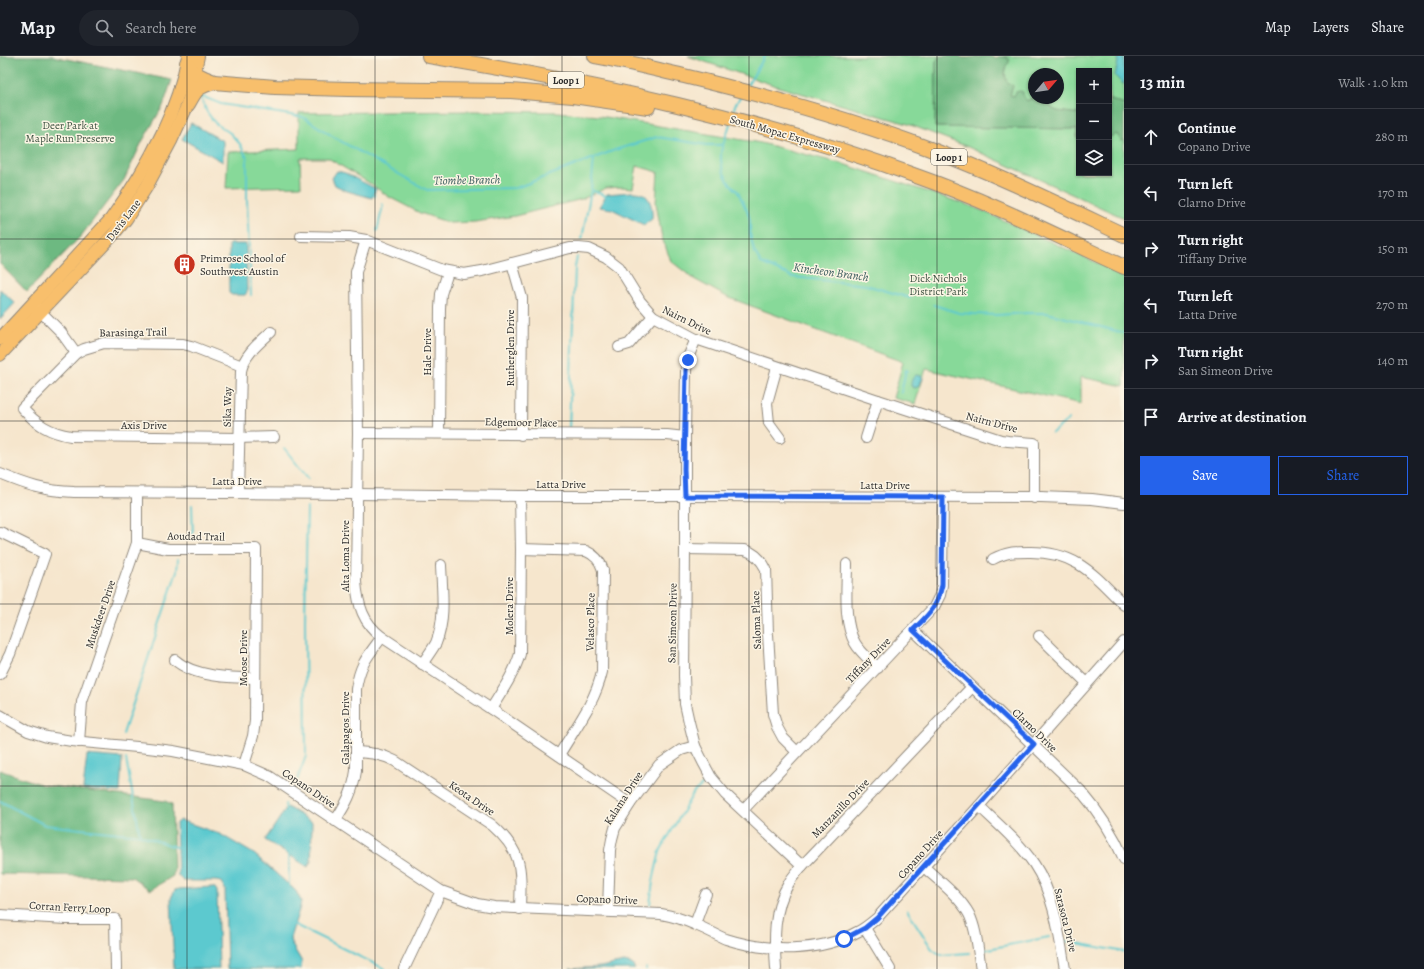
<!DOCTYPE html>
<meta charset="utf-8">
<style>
:root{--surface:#171b24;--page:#20242c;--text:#f1f3f6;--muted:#9ea1a6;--line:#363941;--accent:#2563eb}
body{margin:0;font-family:Alegreya,serif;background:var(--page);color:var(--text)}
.controls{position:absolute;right:12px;top:12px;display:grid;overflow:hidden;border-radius:0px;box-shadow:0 1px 3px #0004}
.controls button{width:36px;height:36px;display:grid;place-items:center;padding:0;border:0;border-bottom:1px solid var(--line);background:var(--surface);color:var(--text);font:20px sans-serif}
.compass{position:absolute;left:1028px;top:12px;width:36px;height:36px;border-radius:50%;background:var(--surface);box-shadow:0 1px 3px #0004;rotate:61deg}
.stop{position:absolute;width:12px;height:12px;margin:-9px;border:3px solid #2563eb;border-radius:50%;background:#fff}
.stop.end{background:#2563eb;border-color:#fff;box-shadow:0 1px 4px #0008}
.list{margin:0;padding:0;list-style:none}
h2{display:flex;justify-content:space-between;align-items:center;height:52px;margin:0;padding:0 16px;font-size:17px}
h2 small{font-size:13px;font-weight:400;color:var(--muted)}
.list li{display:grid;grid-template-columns:26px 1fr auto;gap:12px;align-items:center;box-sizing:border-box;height:56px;padding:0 16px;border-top:1px solid var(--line)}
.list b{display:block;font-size:15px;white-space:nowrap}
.list p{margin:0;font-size:13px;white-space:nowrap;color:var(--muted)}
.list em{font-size:13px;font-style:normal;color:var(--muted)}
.actions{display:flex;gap:8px;padding:12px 16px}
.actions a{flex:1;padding:9px 0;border:1px solid var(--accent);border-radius:0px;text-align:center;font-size:14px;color:var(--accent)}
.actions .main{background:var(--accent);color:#fff}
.icon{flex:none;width:22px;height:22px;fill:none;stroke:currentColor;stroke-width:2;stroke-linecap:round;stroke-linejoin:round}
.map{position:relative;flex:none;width:1124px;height:913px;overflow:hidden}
header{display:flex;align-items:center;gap:24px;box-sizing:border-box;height:56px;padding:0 20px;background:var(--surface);border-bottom:1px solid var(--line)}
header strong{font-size:19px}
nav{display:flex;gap:22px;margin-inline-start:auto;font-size:14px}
.search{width:280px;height:36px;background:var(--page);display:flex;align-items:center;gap:10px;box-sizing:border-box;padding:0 14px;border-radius:22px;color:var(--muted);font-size:15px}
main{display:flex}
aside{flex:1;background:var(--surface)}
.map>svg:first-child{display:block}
.green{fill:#87d999;stroke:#598262}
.forest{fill:#6db981;stroke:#4c7256}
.water{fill:#5bc9cf;stroke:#437a7d}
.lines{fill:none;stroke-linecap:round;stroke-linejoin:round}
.stream{stroke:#5bc9cf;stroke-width:2}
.minor-casing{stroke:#90887c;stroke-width:12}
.major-casing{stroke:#90887c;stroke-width:14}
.highway-casing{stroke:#90887c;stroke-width:16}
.minor{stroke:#fff;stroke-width:10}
.major{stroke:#f8bf6c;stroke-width:12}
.highway{stroke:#f8bf6c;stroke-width:14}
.route{stroke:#2563eb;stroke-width:5}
.grid{fill:none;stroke:#2b2b2b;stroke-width:1;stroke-opacity:0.55}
.labels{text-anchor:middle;stroke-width:3;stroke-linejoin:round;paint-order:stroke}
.shield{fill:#fcf5e5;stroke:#6a6863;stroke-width:1}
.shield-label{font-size:10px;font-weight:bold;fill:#2b2b2b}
.park-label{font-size:11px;fill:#425646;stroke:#fcf5e5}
.street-label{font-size:11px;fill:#2b2b2b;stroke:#fcf5e5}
.poi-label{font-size:11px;fill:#2b2b2b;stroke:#fcf5e5;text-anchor:start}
.water-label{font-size:12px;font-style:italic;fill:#395a5c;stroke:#fcf5e5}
</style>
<header>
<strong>Map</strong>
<div class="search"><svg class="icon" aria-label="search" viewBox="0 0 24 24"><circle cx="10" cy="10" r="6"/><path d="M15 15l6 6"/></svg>Search here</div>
<nav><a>Map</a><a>Layers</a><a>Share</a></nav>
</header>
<main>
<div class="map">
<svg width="1124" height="913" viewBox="0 0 1124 913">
<rect width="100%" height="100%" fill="#fcf5e5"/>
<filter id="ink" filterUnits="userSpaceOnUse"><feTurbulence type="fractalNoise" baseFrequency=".025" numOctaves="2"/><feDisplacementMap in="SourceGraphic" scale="8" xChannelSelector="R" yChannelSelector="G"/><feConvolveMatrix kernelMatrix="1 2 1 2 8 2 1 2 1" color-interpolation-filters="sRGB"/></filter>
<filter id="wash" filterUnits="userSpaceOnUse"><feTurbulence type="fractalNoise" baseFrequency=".012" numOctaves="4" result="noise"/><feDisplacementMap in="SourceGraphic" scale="16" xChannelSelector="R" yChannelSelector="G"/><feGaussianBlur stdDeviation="0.9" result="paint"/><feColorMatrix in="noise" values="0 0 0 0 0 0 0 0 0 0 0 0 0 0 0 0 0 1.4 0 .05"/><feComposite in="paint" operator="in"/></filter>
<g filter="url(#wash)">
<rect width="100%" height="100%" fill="#f6e6cd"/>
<!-- green -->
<g class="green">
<path d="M 688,0 L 940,0 L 936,5 L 935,71 L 1077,73 L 1077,82 L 1079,83 L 1079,117 L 1109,117 L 1109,81 L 1117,78 L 1121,85 L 1124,84 L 1124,162 L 968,91 L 908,68 L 776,30 Z"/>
<path d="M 1004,0 L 1124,0 L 1124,49 L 1109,43 L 1109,15 L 1079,15 L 1079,58 L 1057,55 L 1052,52 L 1042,42 L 1058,42 L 1058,18 L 1034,18 L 1034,40 L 1027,45 L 1023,40 L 1014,40 L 1010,39 L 1013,30 L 1007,27 L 1006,24 Z"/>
<path d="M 473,55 L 557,56 L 599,60 L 761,87 L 843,108 L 974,151 L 1124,219 L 1124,330 L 1081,321 L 1081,348 L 926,313 L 915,348 L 893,342 L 903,306 L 727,241 L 694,223 L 671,205 L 662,182 L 656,147 L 658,116 L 637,110 L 633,132 L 622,131 L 606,132 L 582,143 L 515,160 L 475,166 L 450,167 L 420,157 L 389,141 L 371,128 L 328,102 L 300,102 L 301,130 L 226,132 L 228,96 L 299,93 L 299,57 Z"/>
</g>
<!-- forest -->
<g class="forest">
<path d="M 0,0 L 52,0 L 172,24 L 163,50 L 142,86 L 124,124 L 81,180 L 27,236 L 0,208 Z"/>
<path d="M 940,0 L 959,0 C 965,4 972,0 979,1 C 983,0 991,0 995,2 C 1000,0 1004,0 1009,3 L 1009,7 L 1006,9 C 1005,19 1003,25 1013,30 L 1010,39 L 1014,40 L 1016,36 L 1020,35 L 1023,36 L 1023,40 L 1027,45 L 1031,43 L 1033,40 L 1034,40 L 1034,42 L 1042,42 L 1051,52 L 1057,55 L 1079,58 L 1079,83 L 1077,82 L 1077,73 L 935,71 L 936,5 Z"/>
<path d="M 1109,43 L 1124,49 L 1124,84 L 1121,85 L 1117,78 L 1109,81 L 1109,57 L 1111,55 L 1109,52 Z"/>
<path d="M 0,714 L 5,716 L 43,729 L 165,745 L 172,748 L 174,813 L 173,820 L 150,834 L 132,821 L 0,818 Z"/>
</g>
<!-- water -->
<g class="water">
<path d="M 1119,0 L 1124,0 L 1124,29 L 1115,20 Z"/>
<path d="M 191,67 L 223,85 L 223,106 L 182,83 Z"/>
<path d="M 337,115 L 345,117 L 376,133 L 372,142 L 347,135 L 335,129 L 332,122 Z"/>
<path d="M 631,136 C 634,136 638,136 641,137 C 651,140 653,154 652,163 L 644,169 L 612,153 L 599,151 L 607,138 Z"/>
<path d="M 229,188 L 246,188 L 247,237 L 245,239 L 232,239 L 229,237 Z"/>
<path d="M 0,233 L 15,247 L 0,263 Z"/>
<path d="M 916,319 L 922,320 L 923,322 L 919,330 L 915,332 L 911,330 C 911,325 912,322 916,319 Z"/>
<path d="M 87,699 L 122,702 L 120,736 L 83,733 Z"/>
<path d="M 287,751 L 312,766 L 311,805 L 308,811 L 265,784 Z"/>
<path d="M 180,764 L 220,778 L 254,798 L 296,835 L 301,845 L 300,851 L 290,882 L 291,887 L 302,906 L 301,913 L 227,913 L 225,833 L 221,826 L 216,825 L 183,825 L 178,820 L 176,767 Z"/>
<path d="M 212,831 L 215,832 L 217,835 L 219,913 L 174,913 L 171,842 L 175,834 L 179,833 Z"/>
<path d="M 624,906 L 632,908 L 635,913 L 570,913 L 601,911 Z"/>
</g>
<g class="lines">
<!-- stream -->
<g class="stream">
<path d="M 747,30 L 765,0"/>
<path d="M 199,39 L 221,48 L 303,61 L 337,83 L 427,134 L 516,132 L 615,94 L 657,81 L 707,89 L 723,89"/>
<path d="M 200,40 L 207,56 L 215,67 L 230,77 L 240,88 L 247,102 L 247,145 L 251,239"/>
<path d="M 733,58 L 735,49 L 741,40"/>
<path d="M 730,68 L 721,95 L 721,105 L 723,115 L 728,125 L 738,136 L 748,157 L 750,164 L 750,178 L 754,195 L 761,207 L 793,221 L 866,229 L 910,242"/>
<path d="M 591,134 L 606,140"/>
<path d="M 374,139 L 375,140"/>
<path d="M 377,175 L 383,149 L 382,148"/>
<path d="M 582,183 L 591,134 L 594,102"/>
<path d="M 934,249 L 959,257 L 974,258 L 997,259 L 1027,257 L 1047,257 L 1124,277"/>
<path d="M 901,337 L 906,314 L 908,315"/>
<path d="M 569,373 L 575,211 L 577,201"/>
<path d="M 1052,377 L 1069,363"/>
<path d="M 284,392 L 308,422"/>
<path d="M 192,449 L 193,481"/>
<path d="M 123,678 L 177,515 L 178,503"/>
<path d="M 126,703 L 140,779"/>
<path d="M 297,724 L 306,700 L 305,564 L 307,452"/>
<path d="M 0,745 L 45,769 L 81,773 L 140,779 L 178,792"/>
<path d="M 285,748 L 286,756"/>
<path d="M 289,796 L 289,830"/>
<path d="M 650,848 L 653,825 L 660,795 L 694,736 L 707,725"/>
<path d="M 907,854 L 932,893 L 941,899 L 969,897"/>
<path d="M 293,868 L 385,913"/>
<path d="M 1066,885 L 1124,896"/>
<path d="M 983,894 L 1049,881"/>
<path d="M 646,913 L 646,912"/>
</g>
</g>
</g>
<g filter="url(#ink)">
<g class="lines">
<defs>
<g id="minor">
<path d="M 301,180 L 349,181 L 366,184 L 442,214 L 464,218 L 482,215 L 570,192 L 579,192 L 589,193 L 606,201 L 619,211 L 640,245 L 653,260 L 696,283 L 878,344 L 1001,384 L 1008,385 L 1034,387 L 1034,442"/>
<path d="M 366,184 L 356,216 L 358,377 L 356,526 C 358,549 363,567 382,581 L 491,653 L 630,748"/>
<path d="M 512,207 L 522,242 L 521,379"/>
<path d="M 35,250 L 61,276 L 76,297"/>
<path d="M 696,283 L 689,299 L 686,314 L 685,381 L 685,493 L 684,620 L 685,648 L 689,666 L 695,690 L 704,708 L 711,721 L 725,738 L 802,810"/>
<path d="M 619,291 L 629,288 L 653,260"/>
<path d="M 242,310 L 191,290 L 183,288 L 104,287 L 84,293 L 76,297 L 22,352 C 36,368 50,377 71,380 L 238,382 L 274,381"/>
<path d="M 777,311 L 767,347 L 769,367 L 780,382"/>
<path d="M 358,377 L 667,379 L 685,381"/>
<path d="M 439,377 L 440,252 L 441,238 L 448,216"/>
<path d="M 866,382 L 878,344"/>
<path d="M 0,418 C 27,429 44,435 74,436 L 357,438 L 520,440 L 685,440 L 1041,441 L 1092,443 L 1124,447"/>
<path d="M 238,437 L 241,315 C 244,299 259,287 271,276"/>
<path d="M 0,476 L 45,498 L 10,598 L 0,618"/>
<path d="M 137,487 L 168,493 L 256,493 L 255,665 L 253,680 L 244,709"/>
<path d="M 521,493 L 586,495 C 595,499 600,504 603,514 L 602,616 C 595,647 575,672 559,699"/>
<path d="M 685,493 L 745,494 C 755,497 761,503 766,513 L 768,578 L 773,658 L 777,671 L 783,682 L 797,696"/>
<path d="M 993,503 C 1007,496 1013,496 1028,496 C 1076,495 1093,518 1124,549"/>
<path d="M 847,508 C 847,531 843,566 855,587 C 860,596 870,604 878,612"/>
<path d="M 913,574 L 1080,734 C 1098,755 1113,777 1124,803"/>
<path d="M 1039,580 L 1087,627"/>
<path d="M 175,604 C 194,621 231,622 255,622"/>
<path d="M 422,608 C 427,601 432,594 436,587 C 446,563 442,534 441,509"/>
<path d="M 491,653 C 502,635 514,618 520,598 L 521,493 L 520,440"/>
<path d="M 0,659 L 28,675 L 47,681 L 72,685 L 148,692 L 173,695 L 244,709 L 269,720 L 441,835 L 477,848 L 494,851 L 661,858 C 673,860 685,864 696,869 C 706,873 716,879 726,883 C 766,896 820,897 857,876 C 864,873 871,867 877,862 L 979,750 L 1124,586"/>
<path d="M 79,686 L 82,646 L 137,487 L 137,437"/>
<path d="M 357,696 C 371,697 382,698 395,705 L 492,769 C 524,797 521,813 520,853"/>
<path d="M 979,750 C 998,768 1019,786 1034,808 C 1054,838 1059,878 1065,913"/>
<path d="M 743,754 L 934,551 L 940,539 L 942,529 L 943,441"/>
<path d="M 335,765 C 346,748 353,736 356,715 L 356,633 C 360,608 367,601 382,581"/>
<path d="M 924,811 C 939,825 959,840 969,858 C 977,874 978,896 981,913"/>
<path d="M 608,855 L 610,794 L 612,783 L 615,772 L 630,748 L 659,709 L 681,694 L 695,690"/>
<path d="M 0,859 L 66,863 L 115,863 L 116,913"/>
<path d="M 695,868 L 706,838"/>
<path d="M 865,872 L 890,913"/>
<path d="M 404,913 L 441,835"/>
<path d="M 776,913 C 774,884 773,853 789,827 C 792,821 798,815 802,810 L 972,631"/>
</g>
<g id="major">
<path d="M 0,283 L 111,163 C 146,114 177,59 188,0"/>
<path d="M 0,299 L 112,180 L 126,163 L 147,130 L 171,85 L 188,48 L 198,0"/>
</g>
<g id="highway">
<path d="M 429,0 C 597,28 759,62 919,121 C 990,146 1057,180 1124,211"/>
<path d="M 595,0 C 625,5 654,13 684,20 C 767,40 850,63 930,93 C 996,118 1060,149 1124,179"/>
<path d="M 187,7 L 192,16 L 204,22 L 214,26 L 238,28 L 275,31 L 348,33 L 511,35 L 573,40 L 648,51"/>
<path d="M 188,48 C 196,33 197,31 214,26"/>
</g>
</defs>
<!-- minor casing -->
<use href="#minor" class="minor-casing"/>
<!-- major casing -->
<use href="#major" class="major-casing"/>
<!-- highway casing -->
<use href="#highway" class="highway-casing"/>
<!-- minor -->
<use href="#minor" class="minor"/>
<!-- major -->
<use href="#major" class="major"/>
<!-- highway -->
<use href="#highway" class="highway"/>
</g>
</g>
<g class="lines" filter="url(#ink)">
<!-- route -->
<path class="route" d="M 688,304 L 686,314 L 684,413 L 685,440 L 943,441 L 942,529 C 937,552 929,558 913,574 L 1034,688 L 877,862 L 865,872 L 844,883"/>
</g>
<!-- grid -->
<path class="grid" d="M 187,0 L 187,913M 375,0 L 375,913M 562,0 L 562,913M 749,0 L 749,913M 937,0 L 937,913M 0,183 L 1124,183M 0,365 L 1124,365M 0,548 L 1124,548M 0,730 L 1124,730"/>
<!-- icons -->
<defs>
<symbol id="building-disc" viewBox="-11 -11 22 22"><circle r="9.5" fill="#c8321e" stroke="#fcf5e5"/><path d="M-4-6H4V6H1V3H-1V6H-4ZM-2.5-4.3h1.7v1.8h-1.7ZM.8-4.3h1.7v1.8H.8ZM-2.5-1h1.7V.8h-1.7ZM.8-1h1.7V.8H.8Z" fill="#fff"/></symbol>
</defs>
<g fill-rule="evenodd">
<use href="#building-disc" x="172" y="196" width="25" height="25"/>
</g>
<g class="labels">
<!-- shield labels -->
<g class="shield">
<rect x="548" y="16" width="36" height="16" rx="3"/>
<rect x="931" y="93" width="36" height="16" rx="3"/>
</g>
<g class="shield-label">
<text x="566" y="28">Loop 1</text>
<text x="949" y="105">Loop 1</text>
</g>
<!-- park labels -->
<g class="park-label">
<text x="70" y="73">Deer Park at<tspan x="70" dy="13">Maple Run Preserve</tspan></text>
<text x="938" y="226">Dick Nichols<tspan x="938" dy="13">District Park</tspan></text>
</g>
<!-- street labels -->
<g class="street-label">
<text transform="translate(785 78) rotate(16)" y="4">South Mopac Expressway</text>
<text transform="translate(123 164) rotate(-53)" y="4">Davis Lane</text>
<text transform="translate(687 264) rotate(26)" y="4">Nairn Drive</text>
<text transform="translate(133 276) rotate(-1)" y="4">Barasinga Trail</text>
<text transform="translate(510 292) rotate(-90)" y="4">Rutherglen Drive</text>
<text transform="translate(427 296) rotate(-90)" y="4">Hale Drive</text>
<text transform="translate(227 351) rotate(-89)" y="4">Sika Way</text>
<text transform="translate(521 366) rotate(1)" y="4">Edgemoor Place</text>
<text transform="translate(992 366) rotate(15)" y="4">Nairn Drive</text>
<text x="144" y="373">Axis Drive</text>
<text x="237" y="429">Latta Drive</text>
<text x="561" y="432">Latta Drive</text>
<text x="885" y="433">Latta Drive</text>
<text transform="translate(196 480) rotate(1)" y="4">Aoudad Trail</text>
<text transform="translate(345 500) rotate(-90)" y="4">Alta Loma Drive</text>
<text transform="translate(509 550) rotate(-90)" y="4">Molera Drive</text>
<text transform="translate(100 558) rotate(-71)" y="4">Muskdeer Drive</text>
<text transform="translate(756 564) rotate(-92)" y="4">Saloma Place</text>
<text transform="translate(590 566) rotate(-89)" y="4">Velasco Place</text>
<text transform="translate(672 567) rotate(-89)" y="4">San Simeon Drive</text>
<text transform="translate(243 602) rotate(-90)" y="4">Moose Drive</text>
<text transform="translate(868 604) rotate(-46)" y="4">Tiffany Drive</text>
<text transform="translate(345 672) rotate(-90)" y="4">Galapagos Drive</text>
<text transform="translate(1035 674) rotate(44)" y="4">Clarno Drive</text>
<text transform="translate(309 732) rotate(34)" y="4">Copano Drive</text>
<text transform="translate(472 742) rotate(34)" y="4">Keota Drive</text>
<text transform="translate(623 742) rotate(-57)" y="4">Kalama Drive</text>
<text transform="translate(840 752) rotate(-46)" y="4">Manzanillo Drive</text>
<text transform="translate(920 798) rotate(-48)" y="4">Copano Drive</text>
<text transform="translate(607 843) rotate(2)" y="4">Copano Drive</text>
<text transform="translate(70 851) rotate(3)" y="4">Corran Ferry Loop</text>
<text transform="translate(1066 864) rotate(76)" y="4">Sarasota Drive</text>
</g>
<!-- poi labels -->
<g class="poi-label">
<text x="200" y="206">Primrose School of<tspan x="200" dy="13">Southwest Austin</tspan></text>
</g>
<!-- water labels -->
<g class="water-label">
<text transform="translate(467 124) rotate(-1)" y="4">Tiombe Branch</text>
<text transform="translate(831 216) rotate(8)" y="4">Kincheon Branch</text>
</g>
</g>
</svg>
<div class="controls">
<button>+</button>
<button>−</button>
<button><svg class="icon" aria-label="layers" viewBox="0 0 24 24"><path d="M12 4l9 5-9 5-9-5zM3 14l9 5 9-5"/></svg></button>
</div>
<svg class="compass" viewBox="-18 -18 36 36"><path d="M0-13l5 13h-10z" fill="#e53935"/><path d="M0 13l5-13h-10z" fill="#9ea1a6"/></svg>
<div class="stop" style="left:844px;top:883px"></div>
<div class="stop end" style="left:688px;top:304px"></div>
</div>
<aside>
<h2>13 min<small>Walk · 1.0 km</small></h2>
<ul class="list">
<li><svg class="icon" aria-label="ahead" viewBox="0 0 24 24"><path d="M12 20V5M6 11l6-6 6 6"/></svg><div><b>Continue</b><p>Copano Drive</p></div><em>280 m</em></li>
<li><svg class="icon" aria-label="left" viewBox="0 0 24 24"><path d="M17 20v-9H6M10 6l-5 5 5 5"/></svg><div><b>Turn left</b><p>Clarno Drive</p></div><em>170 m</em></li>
<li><svg class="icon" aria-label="right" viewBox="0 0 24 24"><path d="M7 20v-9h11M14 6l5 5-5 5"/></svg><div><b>Turn right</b><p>Tiffany Drive</p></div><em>150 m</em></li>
<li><svg class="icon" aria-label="left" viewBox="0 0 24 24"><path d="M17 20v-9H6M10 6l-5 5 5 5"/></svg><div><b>Turn left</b><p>Latta Drive</p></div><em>270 m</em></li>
<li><svg class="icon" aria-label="right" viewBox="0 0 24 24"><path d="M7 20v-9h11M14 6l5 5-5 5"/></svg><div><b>Turn right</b><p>San Simeon Drive</p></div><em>140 m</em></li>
<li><svg class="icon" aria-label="arrive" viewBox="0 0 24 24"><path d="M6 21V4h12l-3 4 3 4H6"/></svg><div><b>Arrive at destination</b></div></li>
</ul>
<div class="actions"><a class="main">Save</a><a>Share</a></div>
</aside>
</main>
